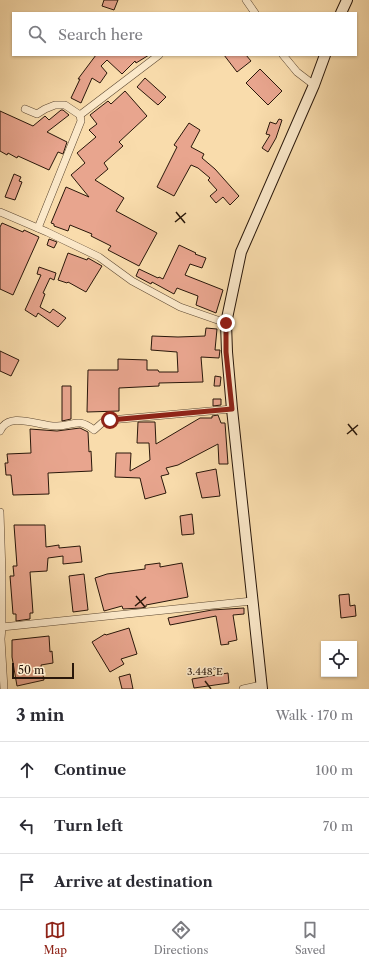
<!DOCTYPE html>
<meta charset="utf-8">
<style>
:root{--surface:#fff;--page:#f7f7f7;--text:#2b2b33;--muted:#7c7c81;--line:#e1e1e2;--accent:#8f2418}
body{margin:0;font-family:"Libre Caslon Text",serif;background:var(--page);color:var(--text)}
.controls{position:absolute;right:12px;bottom:12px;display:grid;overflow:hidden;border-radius:0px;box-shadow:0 1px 3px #0004}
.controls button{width:36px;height:36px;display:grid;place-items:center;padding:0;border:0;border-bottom:1px solid var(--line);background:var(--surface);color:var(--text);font:20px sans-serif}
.scale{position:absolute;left:12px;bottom:10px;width:62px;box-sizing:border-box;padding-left:4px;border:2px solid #29170a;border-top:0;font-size:11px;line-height:14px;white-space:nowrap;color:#29170a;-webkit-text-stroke:3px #fbe8c9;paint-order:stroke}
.stop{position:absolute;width:12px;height:12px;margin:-9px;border:3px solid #8f2418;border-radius:50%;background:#fff}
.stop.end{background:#8f2418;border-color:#fff;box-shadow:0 1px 4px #0008}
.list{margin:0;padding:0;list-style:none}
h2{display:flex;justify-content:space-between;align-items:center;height:52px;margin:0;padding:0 16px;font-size:17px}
h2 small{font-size:13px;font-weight:400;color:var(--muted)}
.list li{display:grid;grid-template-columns:26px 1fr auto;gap:12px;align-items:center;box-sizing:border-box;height:56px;padding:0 16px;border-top:1px solid var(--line)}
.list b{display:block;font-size:15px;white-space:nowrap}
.list em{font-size:13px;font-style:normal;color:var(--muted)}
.icon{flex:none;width:22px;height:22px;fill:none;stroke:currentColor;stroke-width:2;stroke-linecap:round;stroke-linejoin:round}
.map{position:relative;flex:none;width:369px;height:689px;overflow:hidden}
.search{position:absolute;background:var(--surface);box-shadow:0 1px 3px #0004;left:12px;right:12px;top:12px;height:44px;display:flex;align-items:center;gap:10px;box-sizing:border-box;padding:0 14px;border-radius:0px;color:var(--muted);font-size:15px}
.sheet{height:220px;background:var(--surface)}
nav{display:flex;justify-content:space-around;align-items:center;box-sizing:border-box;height:56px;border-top:1px solid var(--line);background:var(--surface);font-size:11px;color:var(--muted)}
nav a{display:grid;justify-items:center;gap:2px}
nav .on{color:var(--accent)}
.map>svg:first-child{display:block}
.building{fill:#e8a58e;stroke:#29170a}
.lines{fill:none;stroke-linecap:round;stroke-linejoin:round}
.street-casing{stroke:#5d4832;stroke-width:8}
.secondary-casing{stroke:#29170a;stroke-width:12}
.street{stroke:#fbe8c9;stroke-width:7}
.secondary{stroke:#fbe8c9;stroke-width:10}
.route{stroke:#8f2418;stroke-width:5}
.ticks{fill:none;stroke:#29170a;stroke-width:1.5}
.ticks-label{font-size:10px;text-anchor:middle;fill:#29170a;stroke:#fbe8c9;stroke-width:3;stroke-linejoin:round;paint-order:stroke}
</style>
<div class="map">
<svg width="369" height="689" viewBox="0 0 369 689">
<rect width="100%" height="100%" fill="#f9dcac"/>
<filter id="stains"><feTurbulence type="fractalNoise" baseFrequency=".005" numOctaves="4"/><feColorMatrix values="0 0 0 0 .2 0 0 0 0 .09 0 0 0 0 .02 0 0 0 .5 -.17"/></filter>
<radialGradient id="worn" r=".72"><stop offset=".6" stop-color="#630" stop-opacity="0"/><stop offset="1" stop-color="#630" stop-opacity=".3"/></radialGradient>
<!-- building -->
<g class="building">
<path d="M 104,0 L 118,0 L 114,10 L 102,6 Z"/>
<path d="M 96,55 L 149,55 L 136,63 L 135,61 L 122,74 L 107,60 L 101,66 L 107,73 L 100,83 L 92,78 L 81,103 L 71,98 L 80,79 L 78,79 Z"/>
<path d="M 224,55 L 246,55 L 251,61 L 237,72 Z"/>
<path d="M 260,69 L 282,91 L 268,105 L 246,83 Z"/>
<path d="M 145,78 L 166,97 L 158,105 L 137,87 Z"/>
<path d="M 125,91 L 147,116 L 119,142 L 123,146 L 104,163 L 108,169 L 95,180 L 124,198 L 116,211 L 157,233 L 139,266 L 108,250 L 111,246 L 91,236 L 92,234 L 70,225 L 68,231 L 54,226 L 54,224 L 51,223 L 66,187 L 89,197 L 71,175 L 85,163 L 77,153 L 96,137 L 89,130 L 97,124 L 90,115 L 108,101 L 111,104 Z"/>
<path d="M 61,110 L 63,110 L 69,115 L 47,132 L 67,142 L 63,154 L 58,152 L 49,170 L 18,156 L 17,158 L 8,153 L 7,155 L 0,151 L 0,111 L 33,126 L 45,116 L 49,120 Z"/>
<path d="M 279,119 L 282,120 L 276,138 L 268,152 L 262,148 L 270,135 L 266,134 L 270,122 L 276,124 Z"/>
<path d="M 189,123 L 200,130 L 191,147 L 204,154 L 202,158 L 215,169 L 239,196 L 230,205 L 223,197 L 216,203 L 210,196 L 217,190 L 208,180 L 210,178 L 198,168 L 191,165 L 174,196 L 157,187 L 177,147 L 174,145 Z"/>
<path d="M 14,174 L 21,177 L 19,181 L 22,182 L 15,200 L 5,197 Z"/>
<path d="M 2,223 L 23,232 L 24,230 L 39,237 L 13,295 L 0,289 L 0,227 Z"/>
<path d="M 49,239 L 57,242 L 54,248 L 47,245 Z"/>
<path d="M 179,245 L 196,253 L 195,254 L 206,258 L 202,268 L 190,264 L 185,275 L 223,290 L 216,313 L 196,305 L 198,296 L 177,288 L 174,294 L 152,282 L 151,284 L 136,276 L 139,269 L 158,278 L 159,277 L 163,279 Z"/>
<path d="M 68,253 L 87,260 L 88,258 L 102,266 L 86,292 L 68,282 L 67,283 L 58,280 Z"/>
<path d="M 39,267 L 56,273 L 54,280 L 50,278 L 43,293 L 45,294 L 40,307 L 50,313 L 53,309 L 66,318 L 58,327 L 38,313 L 36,317 L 25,310 L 41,275 L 37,274 Z"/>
<path d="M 206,328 L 217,329 L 215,350 L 220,350 L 219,358 L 201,357 L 203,382 L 159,383 L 159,386 L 119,388 L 119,411 L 87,412 L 88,370 L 118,370 L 118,359 L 147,360 L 147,370 L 158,370 L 159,372 L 178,372 L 177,352 L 151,350 L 152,336 L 178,337 L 205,336 Z"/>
<path d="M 0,351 L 19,360 L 11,376 L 0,371 Z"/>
<path d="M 215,376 L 221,377 L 220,386 L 214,386 Z"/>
<path d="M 62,386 L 71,386 L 71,419 L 62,421 Z"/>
<path d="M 213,399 L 221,399 L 221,405 L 213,406 Z"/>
<path d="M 218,415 L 221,423 L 225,423 L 228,464 L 219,464 L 218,444 L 178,465 L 166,468 L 169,474 L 161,476 L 166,493 L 145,499 L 140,478 L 115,477 L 116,453 L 131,453 L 130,471 L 150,460 L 149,443 L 137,443 L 138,422 L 155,422 L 156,444 L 200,418 L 212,418 L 212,416 Z"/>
<path d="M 80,428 L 88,432 L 89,452 L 91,451 L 92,471 L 48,473 L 49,494 L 13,495 L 11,475 L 6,475 L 5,463 L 8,463 L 7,454 L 31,453 L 30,429 L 57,431 Z"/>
<path d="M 216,469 L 220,496 L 202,498 L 196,473 Z"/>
<path d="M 192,514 L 194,534 L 182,535 L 180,516 Z"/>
<path d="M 14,525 L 45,525 L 46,547 L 59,545 L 59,548 L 80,546 L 82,562 L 63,564 L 63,556 L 48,558 L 47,571 L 30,572 L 33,613 L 30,613 L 30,619 L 16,621 L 16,614 L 13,614 L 10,576 L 14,576 L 13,566 L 17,566 Z"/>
<path d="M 160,563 L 160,567 L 182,563 L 188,597 L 146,605 L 146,607 L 141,608 L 123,609 L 122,606 L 104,611 L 95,578 L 107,574 L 145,569 L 145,565 Z"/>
<path d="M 84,574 L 88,610 L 73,612 L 69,576 Z"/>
<path d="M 349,594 L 350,606 L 355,605 L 356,616 L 341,618 L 339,595 Z"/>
<path d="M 244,608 L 244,614 L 233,615 L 237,640 L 228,642 L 229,644 L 221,645 L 216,616 L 170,625 L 168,618 L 212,610 Z"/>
<path d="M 129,628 L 137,654 L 121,659 L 124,664 L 110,672 L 92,642 L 105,634 L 106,635 Z"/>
<path d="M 49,636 L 50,652 L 52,651 L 53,663 L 41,665 L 44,680 L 17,686 L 12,657 L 12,640 Z"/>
<path d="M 228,673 L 229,683 L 194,688 L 192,679 Z"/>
<path d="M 130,674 L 133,689 L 122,689 L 119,677 Z"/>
</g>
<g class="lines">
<defs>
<g id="street">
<path d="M 246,0 L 255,13"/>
<path d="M 283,55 L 297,72 L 314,85"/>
<path d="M 25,109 L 37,114 L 45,109 L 55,105 L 65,105 L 80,115 L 81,121 L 38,228"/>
<path d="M 80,115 L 159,55"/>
<path d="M 0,212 L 47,232 L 99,257 L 132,281 L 180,307 L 226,323"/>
<path d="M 0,431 C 9,410 40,427 57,426 C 74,426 78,417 94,430 L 103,422 L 110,420 L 232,409"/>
<path d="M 0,512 L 2,574 L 2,627"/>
<path d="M 4,689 L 1,639 L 2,627 L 252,601"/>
<path d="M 243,689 L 261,685"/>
</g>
<g id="secondary">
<path d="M 341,13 L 347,0"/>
<path d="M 262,689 L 232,409 L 227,352 L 226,323 L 241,252 L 314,85 L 325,55"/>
</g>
</defs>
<!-- street casing -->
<use href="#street" class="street-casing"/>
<!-- secondary casing -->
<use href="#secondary" class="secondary-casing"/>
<!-- street -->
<use href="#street" class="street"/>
<!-- secondary -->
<use href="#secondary" class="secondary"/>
</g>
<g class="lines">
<!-- route -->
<path class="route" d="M 110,420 L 232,409 L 226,352 L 226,323"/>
</g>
<!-- ticks -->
<path class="ticks" d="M 176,212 L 185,223M 175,222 L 186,213M 348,424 L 357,435M 347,434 L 358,425M 136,596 L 145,607M 135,606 L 146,597M 205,681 L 211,689"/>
<g class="ticks-label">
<text x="205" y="675">3.448°E</text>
</g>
<rect width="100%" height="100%" filter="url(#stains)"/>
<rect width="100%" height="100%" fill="url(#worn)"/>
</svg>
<div class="controls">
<button><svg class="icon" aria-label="locate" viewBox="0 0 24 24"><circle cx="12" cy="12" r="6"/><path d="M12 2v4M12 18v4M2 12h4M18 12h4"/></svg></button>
</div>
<div class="scale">50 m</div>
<div class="stop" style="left:110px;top:420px"></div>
<div class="stop end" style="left:226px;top:323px"></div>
<div class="search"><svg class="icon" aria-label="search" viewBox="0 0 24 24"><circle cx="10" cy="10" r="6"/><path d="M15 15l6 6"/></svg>Search here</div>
</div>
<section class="sheet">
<h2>3 min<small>Walk · 170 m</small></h2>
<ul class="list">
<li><svg class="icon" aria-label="ahead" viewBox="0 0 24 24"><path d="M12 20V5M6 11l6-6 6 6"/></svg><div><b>Continue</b></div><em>100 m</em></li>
<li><svg class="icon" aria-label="left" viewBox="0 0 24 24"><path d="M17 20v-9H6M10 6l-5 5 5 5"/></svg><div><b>Turn left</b></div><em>70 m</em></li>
<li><svg class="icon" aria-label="arrive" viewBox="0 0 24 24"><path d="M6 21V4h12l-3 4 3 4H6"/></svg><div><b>Arrive at destination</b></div></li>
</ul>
</section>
<nav>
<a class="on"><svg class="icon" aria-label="map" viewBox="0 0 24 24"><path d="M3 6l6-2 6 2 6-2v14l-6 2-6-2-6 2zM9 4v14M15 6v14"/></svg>Map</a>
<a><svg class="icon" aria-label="directions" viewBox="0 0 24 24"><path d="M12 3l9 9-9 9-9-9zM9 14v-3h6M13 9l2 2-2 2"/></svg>Directions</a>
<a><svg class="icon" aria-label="saved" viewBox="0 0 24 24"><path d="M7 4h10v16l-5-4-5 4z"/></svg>Saved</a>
</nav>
